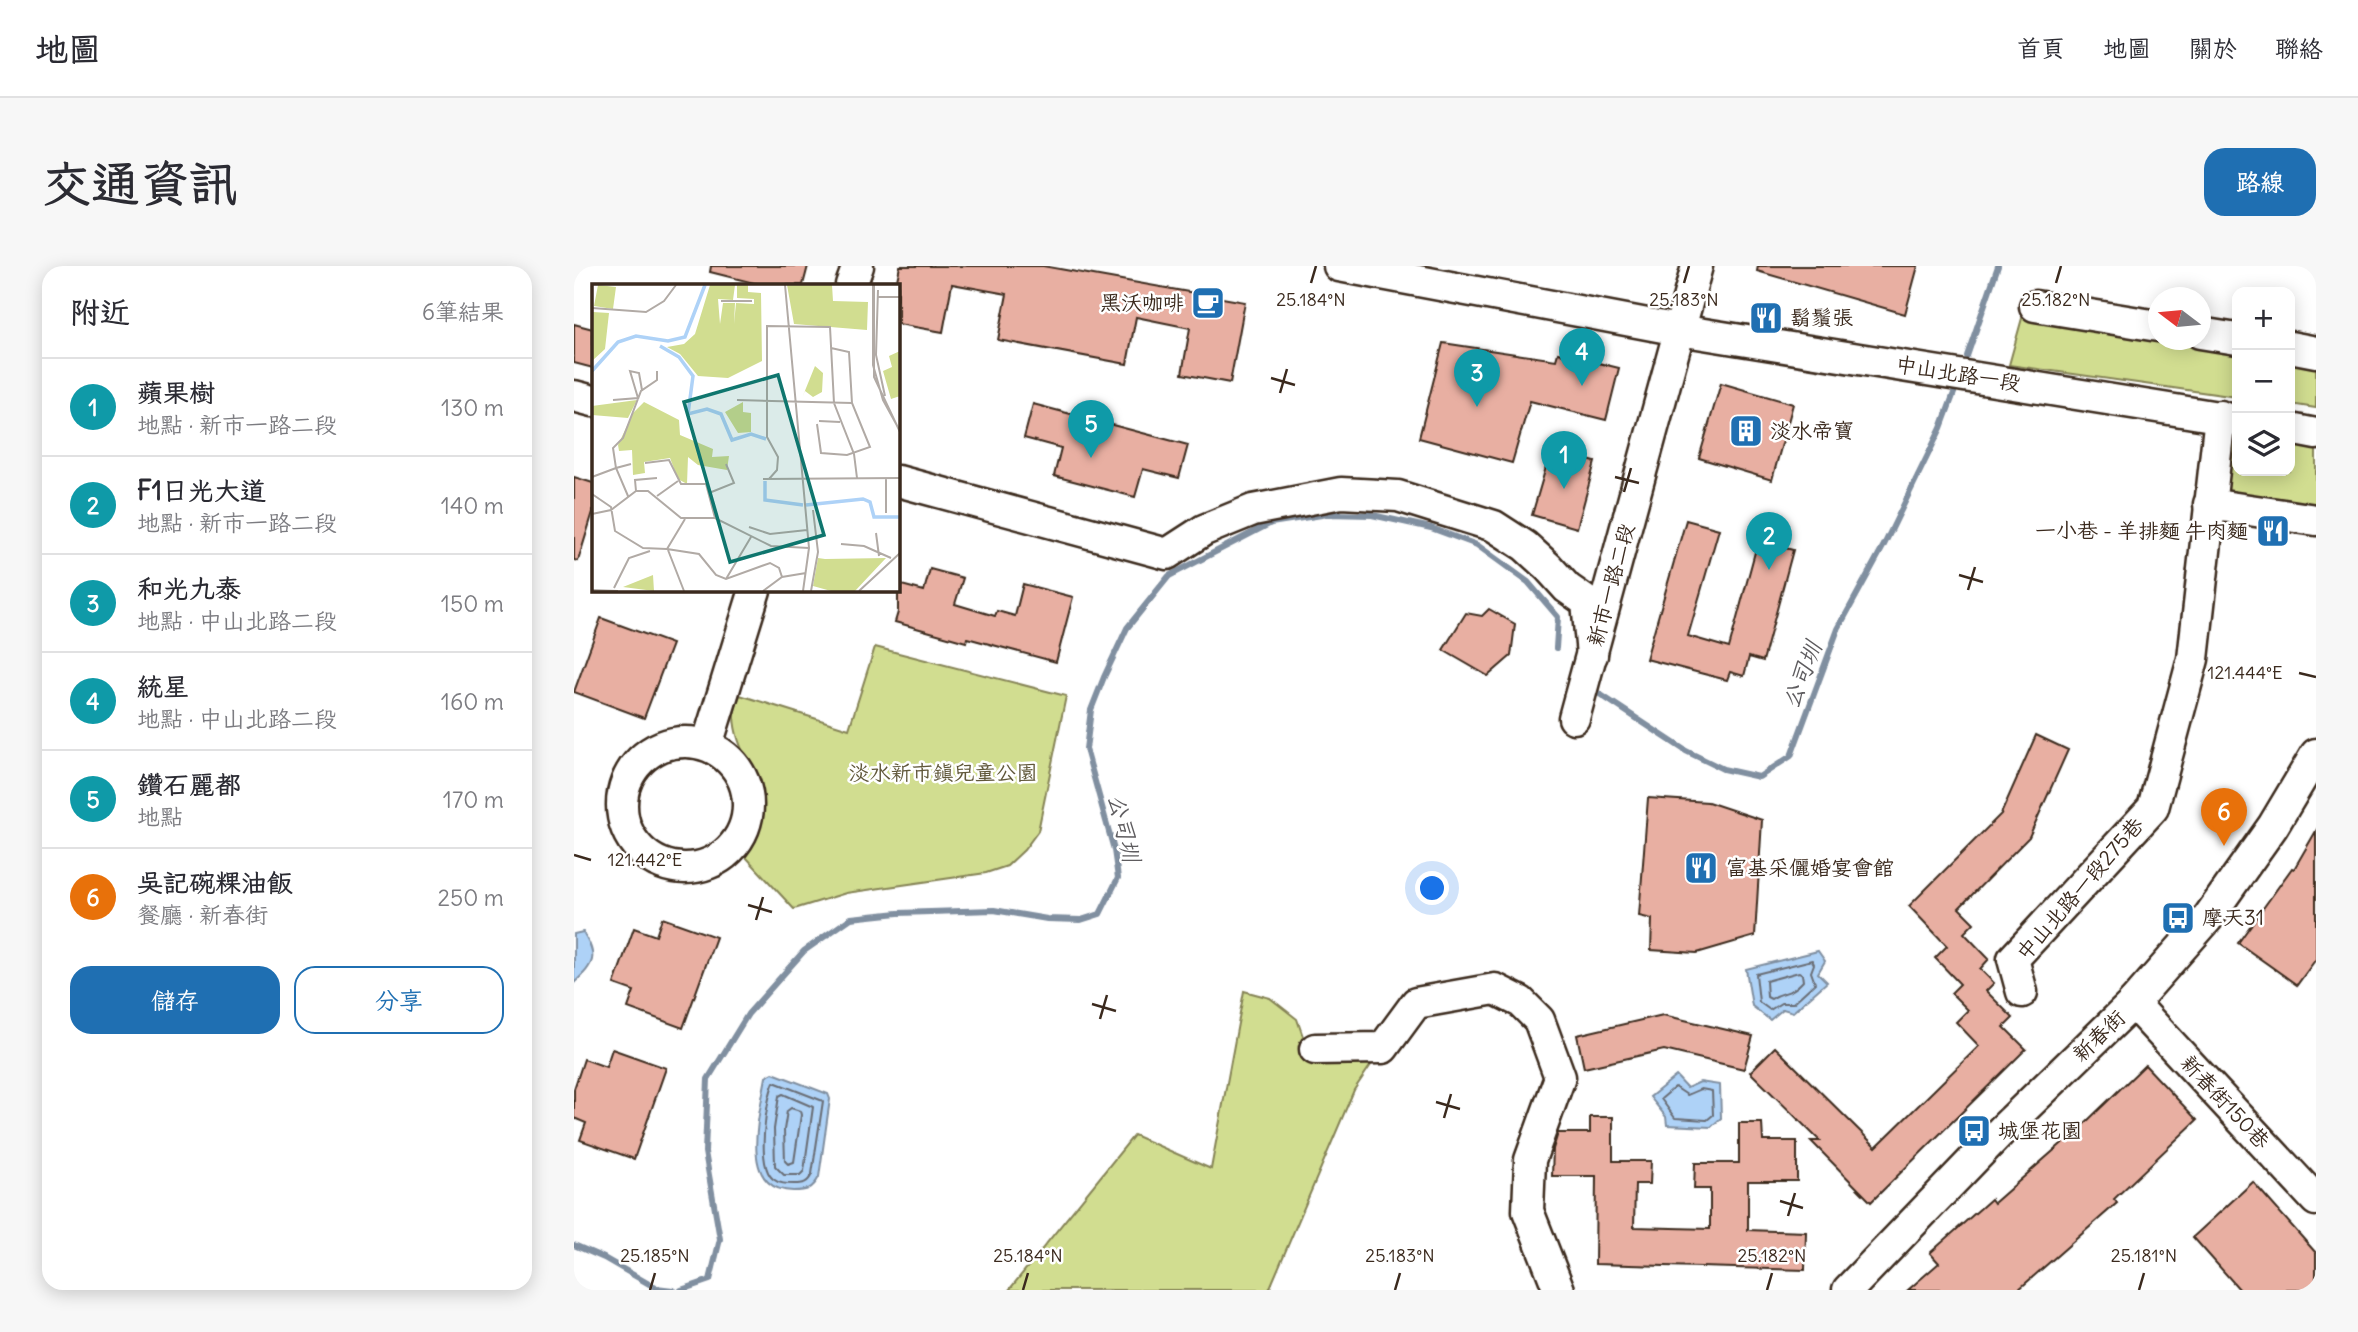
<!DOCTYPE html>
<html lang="zh-TW">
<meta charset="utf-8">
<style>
:root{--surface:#fff;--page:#f7f7f7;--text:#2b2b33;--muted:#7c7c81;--line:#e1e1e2;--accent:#1f6fb2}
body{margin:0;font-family:Delius,"LXGW WenKai TC",sans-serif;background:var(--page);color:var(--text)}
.controls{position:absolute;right:21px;top:21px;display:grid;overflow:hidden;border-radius:14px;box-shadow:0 4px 18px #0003}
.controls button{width:63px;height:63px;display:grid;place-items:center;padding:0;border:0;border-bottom:2px solid var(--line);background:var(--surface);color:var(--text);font:35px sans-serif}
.compass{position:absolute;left:1574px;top:21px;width:63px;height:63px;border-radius:50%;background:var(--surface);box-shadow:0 4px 18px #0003;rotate:286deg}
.you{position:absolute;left:859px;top:623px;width:24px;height:24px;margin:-18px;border:5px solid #fff;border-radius:50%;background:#1a73e8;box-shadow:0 0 0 10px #1a73e833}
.badge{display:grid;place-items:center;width:46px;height:46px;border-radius:50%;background:var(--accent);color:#fff;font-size:23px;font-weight:700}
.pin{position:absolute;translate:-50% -58px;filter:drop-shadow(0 2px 4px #0008)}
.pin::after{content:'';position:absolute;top:37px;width:24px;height:21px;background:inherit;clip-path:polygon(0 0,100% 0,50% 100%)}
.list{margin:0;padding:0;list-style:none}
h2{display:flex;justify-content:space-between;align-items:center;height:91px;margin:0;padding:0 28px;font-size:30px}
h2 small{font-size:23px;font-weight:400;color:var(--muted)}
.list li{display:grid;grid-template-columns:46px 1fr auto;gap:21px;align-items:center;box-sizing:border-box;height:98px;padding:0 28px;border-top:2px solid var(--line)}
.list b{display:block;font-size:26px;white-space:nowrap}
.list p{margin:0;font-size:23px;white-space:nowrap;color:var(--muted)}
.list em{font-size:23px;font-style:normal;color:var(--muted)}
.actions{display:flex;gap:14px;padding:21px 28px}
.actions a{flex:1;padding:16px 0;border:2px solid var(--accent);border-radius:21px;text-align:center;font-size:24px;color:var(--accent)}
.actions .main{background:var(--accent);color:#fff}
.icon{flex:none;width:38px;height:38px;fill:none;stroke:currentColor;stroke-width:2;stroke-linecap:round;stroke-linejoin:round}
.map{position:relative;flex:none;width:1742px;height:1024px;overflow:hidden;border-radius:21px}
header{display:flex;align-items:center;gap:42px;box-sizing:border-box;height:98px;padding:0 35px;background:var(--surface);border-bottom:2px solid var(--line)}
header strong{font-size:33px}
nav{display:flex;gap:38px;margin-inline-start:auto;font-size:24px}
.intro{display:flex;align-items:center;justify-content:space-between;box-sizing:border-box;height:168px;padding:0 42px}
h1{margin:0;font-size:49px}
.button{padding:18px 32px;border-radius:21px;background:var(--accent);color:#fff;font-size:24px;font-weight:700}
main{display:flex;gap:42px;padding:0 42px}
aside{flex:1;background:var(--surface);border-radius:21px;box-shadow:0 4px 18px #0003}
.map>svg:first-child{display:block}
.green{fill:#d1dd90;stroke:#868457;stroke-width:2}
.water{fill:#aed2f7;stroke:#808fa0;stroke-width:2}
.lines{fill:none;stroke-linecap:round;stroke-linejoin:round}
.shore{stroke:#696d75;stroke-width:2}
.stream{stroke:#808fa0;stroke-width:6}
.building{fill:#e8afa2;stroke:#3b2a1e;stroke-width:2}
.minor-casing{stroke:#3b2a1e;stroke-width:35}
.minor{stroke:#fff;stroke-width:30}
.ticks{fill:none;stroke:#3b2a1e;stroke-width:2.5}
.labels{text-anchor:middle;stroke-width:5;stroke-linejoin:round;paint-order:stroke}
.poi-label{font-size:21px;fill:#3b2a1e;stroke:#fff;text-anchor:start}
.street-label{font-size:21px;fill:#3b2a1e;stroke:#fff}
.park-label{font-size:21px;fill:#60573a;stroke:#fff}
.water-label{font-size:23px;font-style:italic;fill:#5e5c5f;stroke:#fff}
.inset-river{fill:none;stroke:#aed2f7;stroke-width:3.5}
.inset-road{fill:none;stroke:#b1aaa5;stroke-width:2}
.view{fill:#0f766e;fill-opacity:0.15;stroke:#0f766e;stroke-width:3.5}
.inset-edge{fill:none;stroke:#3b2a1e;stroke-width:3.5}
.ticks-label{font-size:18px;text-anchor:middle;fill:#3b2a1e;stroke:#fff;stroke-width:5;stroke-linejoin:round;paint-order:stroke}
</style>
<header>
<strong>地圖</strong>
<nav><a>首頁</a><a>地圖</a><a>關於</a><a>聯絡</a></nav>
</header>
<div class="intro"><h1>交通資訊</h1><a class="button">路線</a></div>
<main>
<aside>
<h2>附近<small>6筆結果</small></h2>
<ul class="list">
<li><span class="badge" style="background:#0f9aa8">1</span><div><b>蘋果樹</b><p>地點 · 新市一路二段</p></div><em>130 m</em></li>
<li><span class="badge" style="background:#0f9aa8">2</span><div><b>F1日光大道</b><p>地點 · 新市一路二段</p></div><em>140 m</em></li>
<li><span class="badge" style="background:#0f9aa8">3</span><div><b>和光九泰</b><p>地點 · 中山北路二段</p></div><em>150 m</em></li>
<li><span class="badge" style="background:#0f9aa8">4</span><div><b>統星</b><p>地點 · 中山北路二段</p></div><em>160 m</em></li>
<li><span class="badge" style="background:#0f9aa8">5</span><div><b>鑽石麗都</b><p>地點</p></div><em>170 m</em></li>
<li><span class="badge" style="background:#e8710a">6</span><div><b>吳記碗粿油飯</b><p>餐廳 · 新春街</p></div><em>250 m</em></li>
</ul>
<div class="actions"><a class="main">儲存</a><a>分享</a></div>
</aside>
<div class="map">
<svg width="1742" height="1024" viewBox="0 0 1742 1024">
<rect width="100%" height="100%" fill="#fff"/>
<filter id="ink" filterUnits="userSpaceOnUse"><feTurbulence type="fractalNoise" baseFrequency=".0143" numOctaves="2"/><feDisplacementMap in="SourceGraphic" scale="14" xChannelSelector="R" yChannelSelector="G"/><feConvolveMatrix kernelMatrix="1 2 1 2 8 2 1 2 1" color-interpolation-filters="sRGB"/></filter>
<g filter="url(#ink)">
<!-- green -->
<g class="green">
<path d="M 1450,45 L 1584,74 L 1627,73 L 1663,79 L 1663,131 L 1435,99 Z"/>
<path d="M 1716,87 L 1742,92 L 1742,142 L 1716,138 Z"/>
<path d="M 1656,167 L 1663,168 L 1663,205 L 1716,205 L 1716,179 L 1742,184 L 1742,245 L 1646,229 Z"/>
<path d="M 301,381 L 492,430 L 464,565 L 450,584 L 433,600 L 412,607 L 272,627 L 220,643 L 171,590 C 178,582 182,572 185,561 C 197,517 161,491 160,450 C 160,444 164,435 166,429 L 275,463 Z"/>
<path d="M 670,725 L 696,732 L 723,753 L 735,788 L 803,790 L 780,824 L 695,1024 L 435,1024 L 560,869 L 637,903 Z"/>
</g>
<!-- water -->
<g class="water">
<path d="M 9,666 C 25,691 20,698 0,717 L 0,668 Z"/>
<path d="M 1244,685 L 1251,695 L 1244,707 L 1253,716 L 1219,746 L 1209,743 L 1196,754 L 1178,740 L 1172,703 Z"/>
<path d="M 199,807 L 254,828 L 256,833 L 245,911 C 239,923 233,925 219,925 C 163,924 186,847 192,811 Z"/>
<path d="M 1102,810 L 1113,822 L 1126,816 L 1146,819 L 1147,852 L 1137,861 L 1093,859 L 1092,851 L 1076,831 Z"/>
</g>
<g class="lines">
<!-- shore -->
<g class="shore">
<path d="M 1238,694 L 1240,698 L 1237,706 L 1241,717 L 1219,737 L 1207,737 L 1196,744 L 1185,736 L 1182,708 Z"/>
<path d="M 1225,706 L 1228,708 L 1229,715 C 1214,731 1212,723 1197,733 L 1193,731 L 1192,715 Z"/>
<path d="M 200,816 L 249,835 L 238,908 C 234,917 230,918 220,918 C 213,918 205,918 199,913 C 182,899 192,834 200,816 Z"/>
<path d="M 1101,821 L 1113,829 L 1127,823 L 1138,825 L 1139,849 L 1133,854 L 1101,852 L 1087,833 Z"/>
<path d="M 209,828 L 239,841 L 230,905 L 226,909 L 210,909 L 201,900 L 200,863 L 205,830 Z"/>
<path d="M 217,842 L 226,845 L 227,849 L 220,896 L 214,898 L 211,895 L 210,864 L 213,845 Z"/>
</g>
<!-- stream -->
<g class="stream">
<path d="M 1393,90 L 1424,0"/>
<path d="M 1018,423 L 1112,485 L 1149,503 L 1185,511 L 1217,490 L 1264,363 L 1310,279 L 1367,162 L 1380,127"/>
<path d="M 0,979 L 30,992 L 82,1022 L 99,1024"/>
<path d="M 107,1024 L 136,1014 L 146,973 L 131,886 L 134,813 L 174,748 L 230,685 L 277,652 L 324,647 L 420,644 L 473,653 L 507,654 L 526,648 L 544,612 L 540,584 L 512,483 L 517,444 L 530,411 L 553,362 L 595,310 L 697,257 L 754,248 L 798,249 L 857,262 L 903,279 L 954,316 L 984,351 L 982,382"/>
</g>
</g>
<!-- building -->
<g class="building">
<path d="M 137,0 L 234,0 L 229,19 L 188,19 L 136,6 Z"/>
<path d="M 326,0 L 469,0 L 671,36 L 656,117 L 608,108 L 616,62 L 562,51 L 553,98 L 424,74 L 433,28 L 378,18 L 369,66 L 324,58 L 324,19 L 322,19 Z"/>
<path d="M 1184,0 L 1344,0 L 1331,48 L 1183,5 Z"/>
<path d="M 0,58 L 19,63 L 19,102 L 0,97 Z"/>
<path d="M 869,77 L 982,94 L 984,87 L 1045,102 L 1032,154 L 956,135 L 938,197 L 845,172 Z"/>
<path d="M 1147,117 L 1219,138 L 1198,214 L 1125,192 Z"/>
<path d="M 459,138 L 614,179 L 605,212 L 569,203 L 561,231 L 480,210 L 487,182 L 450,172 Z"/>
<path d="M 977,184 L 1021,196 L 1003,262 L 958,249 Z"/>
<path d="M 0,211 L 19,217 L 19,246 L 4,295 L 0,294 Z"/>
<path d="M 1112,254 L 1145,263 L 1114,370 L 1155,382 L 1184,275 L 1219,284 L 1189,395 L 1175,391 L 1170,410 L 1156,406 L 1153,414 L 1072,393 Z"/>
<path d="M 356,303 L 389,312 L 381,338 L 421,350 L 423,345 L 441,350 L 449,318 L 499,331 L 482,396 L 393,372 L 392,376 L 321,356 L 324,346 L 324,318 L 350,325 Z"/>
<path d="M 915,343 L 941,358 L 937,390 L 914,410 L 869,384 L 892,347 L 908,350 Z"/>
<path d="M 27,352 L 98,378 L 70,452 L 0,426 Z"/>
<path d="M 1462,469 L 1494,484 L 1455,571 L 1385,642 L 1400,657 L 1390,667 L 1415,693 L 1406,703 L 1420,717 L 1412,725 L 1439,752 L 1430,761 L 1452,783 L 1297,936 L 1237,875 L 1246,875 L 1176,806 L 1201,781 L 1302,881 L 1405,780 L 1382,756 L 1394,744 L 1377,727 L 1386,718 L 1361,692 L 1373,680 L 1335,640 L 1427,548 Z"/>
<path d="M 1074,532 L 1134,536 L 1188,554 L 1181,670 L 1123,687 L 1077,684 L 1078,653 L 1065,650 Z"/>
<path d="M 1742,565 L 1742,693 L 1723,719 L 1664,677 L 1718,602 L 1720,603 Z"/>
<path d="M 88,652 L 142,671 L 109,762 L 54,742 L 60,725 L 40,718 L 60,662 L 82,670 Z"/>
<path d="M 1089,749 L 1179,770 L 1170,803 L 1090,784 L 1010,802 L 1003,769 Z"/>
<path d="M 38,783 L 92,802 L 60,893 L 6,874 L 12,857 L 0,852 L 0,823 L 10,793 L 32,801 Z"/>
<path d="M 1571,799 L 1623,854 L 1540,933 L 1543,937 L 1444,1024 L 1334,1024 L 1365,997 L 1356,987 L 1417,933 L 1420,937 L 1510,858 Z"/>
<path d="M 1016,851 L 1039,851 L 1039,895 L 1077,895 L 1076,918 L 1061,918 L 1060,961 L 1136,963 L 1136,923 L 1120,923 L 1121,897 L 1165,897 L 1165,857 L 1188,857 L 1189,875 L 1223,875 L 1223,915 L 1174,915 L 1174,964 L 1232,966 L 1231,1004 L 1021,998 L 1022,910 L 978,910 L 979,883 L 984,867 L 1016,867 Z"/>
<path d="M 1679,916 L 1742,987 L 1742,1024 L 1666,1024 L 1619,971 Z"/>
</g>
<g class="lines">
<defs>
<g id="minor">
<path d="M 765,0 L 1105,64 L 1663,154"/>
<path d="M 277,19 L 284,0"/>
<path d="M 1461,40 L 1584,60"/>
<path d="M 1626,67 L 1663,73"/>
<path d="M 1716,81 L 1742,86"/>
<path d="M 0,130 L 19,135"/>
<path d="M 1716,163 L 1742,168"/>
<path d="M 324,215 L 593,288 L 630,264 L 679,244 L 767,227 L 824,230 L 920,260 L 951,280 L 974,301 L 993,322 L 1013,336 L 1018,389"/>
<path d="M 1635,238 L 1742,254"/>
<path d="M 1000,452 L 1123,0"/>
<circle cx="111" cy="539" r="63"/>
<path d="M 133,479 L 181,324"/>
<path d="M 1448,726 L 1439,693 L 1579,542 L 1619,393 L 1646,150"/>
<path d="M 1559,737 L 1742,934"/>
<path d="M 741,783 L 809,782 L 842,737 L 921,723 L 947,736 L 965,754 L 986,811 L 956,894 L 954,945 L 985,1024"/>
<path d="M 1274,1024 L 1430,862 L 1559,737 L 1633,653 L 1699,560 L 1742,488"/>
</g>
</defs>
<!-- minor casing -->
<use href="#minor" class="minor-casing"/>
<!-- minor -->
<use href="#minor" class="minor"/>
</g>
</g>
<!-- ticks -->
<path class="ticks" d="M 737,17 L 742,0M 1110,17 L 1115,0M 1482,17 L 1487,0M 697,112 L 721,119M 706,127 L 713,103M 1041,211 L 1065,217M 1050,226 L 1057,202M 1385,309 L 1409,316M 1394,324 L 1401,301M 1725,407 L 1742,411M 0,589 L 17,594M 174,639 L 198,646M 182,654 L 189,631M 518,738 L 542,745M 526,753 L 533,729M 862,836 L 886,843M 870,852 L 877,828M 1206,935 L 1229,942M 1214,950 L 1221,927M 76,1024 L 81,1007M 449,1024 L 454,1007M 821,1024 L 826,1007M 1193,1024 L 1198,1007M 1565,1024 L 1570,1007"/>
<!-- icons -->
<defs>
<symbol id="cafe-square" viewBox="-11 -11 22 22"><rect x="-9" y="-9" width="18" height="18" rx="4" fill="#1f6fb2" stroke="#fff"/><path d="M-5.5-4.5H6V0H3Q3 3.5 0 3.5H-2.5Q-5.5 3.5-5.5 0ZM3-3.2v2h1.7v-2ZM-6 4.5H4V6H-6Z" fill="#fff"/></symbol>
<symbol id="restaurant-square" viewBox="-11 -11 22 22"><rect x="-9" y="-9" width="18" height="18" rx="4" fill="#1f6fb2" stroke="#fff"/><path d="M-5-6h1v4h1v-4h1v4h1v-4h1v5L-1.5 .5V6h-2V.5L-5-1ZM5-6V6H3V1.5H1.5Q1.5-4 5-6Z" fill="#fff"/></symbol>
<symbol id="building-square" viewBox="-11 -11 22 22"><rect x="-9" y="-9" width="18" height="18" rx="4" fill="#1f6fb2" stroke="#fff"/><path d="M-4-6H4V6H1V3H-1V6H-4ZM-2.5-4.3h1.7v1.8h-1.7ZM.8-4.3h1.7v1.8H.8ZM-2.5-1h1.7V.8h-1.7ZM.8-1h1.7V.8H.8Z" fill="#fff"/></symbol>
<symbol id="bus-square" viewBox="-11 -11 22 22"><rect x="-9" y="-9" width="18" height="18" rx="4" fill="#1f6fb2" stroke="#fff"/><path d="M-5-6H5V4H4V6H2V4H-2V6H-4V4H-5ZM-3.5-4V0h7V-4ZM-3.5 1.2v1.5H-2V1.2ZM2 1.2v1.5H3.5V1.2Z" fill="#fff"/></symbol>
</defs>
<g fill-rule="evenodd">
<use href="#cafe-square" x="615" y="18" width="38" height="38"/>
<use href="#restaurant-square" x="1173" y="33" width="38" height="38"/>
<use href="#building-square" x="1153" y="146" width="38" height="38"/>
<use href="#restaurant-square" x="1680" y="246" width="38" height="38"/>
<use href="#restaurant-square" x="1108" y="583" width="38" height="38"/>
<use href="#bus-square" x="1585" y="633" width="38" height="38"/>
<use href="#bus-square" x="1381" y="846" width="38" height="38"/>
</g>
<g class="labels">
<!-- poi labels -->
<g class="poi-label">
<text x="610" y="44" text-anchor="end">黑沃咖啡</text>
<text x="1216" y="59">鬍鬚張</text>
<text x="1196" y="172">淡水帝寶</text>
<text x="1674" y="272" text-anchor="end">一小巷 - 羊排麵 牛肉麵</text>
<text x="1152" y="609">富基采儷婚宴會館</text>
<text x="1628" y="659">摩天31</text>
<text x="1424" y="872">城堡花園</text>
</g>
<!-- street labels -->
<g class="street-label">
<text transform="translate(1384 108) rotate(9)" y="7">中山北路一段</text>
<text transform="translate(1037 319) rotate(-75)" y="7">新市一路二段</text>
<text transform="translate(1506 623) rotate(-49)" y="7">中山北路一段275巷</text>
<text transform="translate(1525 770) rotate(-44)" y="7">新春街</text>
<text transform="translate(1651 836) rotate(47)" y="7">新春街150巷</text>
</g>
<!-- park labels -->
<g class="park-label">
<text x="369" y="514">淡水新市鎮兒童公園</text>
</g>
<!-- water labels -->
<g class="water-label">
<text transform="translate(1228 409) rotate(-69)" y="8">公司圳</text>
<text transform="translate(550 562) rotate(76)" y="8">公司圳</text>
</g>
</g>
<!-- overview -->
<g transform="translate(18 18)">
<rect width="308" height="308" fill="#fff"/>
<path d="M 6,1 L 24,3 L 21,25 L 2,22 ZM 118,1 L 143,1 L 141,16 L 126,15 L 128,40 L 131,19 L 143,19 L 142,40 L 144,19 L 162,20 L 162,15 L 145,14 L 145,1 L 156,1 L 156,8 L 169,9 L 170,77 L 136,94 L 106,92 L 88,70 L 75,63 L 92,60 L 103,50 ZM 195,1 L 240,1 L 241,17 L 276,18 L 275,46 L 202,40 ZM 1,28 L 17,29 L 13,65 L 0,77 ZM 308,56 L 308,112 L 299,115 L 291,87 L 300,83 L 297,72 L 308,67 ZM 223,82 L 231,89 L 230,108 L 221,113 L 213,107 L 210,114 ZM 45,116 L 36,134 L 0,131 L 0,122 ZM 52,118 L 87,136 L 88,151 L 121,165 L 120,173 L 137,172 L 135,186 L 106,181 L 96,173 L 95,200 L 86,195 L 78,174 L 52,178 L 53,189 L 41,191 L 40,166 L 27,167 L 26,161 L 41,129 ZM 151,118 L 151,128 L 159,129 L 159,148 L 146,149 L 133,128 ZM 226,274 L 233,275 L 294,274 L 263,307 L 239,307 L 221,302 ZM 61,291 L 62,307 L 31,303 Z" fill="#d1dd90"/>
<path class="inset-river" d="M 68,62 L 87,73 L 101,92 L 96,130 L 115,125 L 129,130 L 140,156 L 159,150 L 174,155M 0,87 L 26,58 L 44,52 L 76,57 L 93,53 L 113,1M 173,197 L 173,216 L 211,221M 214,221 L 271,215 L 278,218 L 282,233 L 308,233"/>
<path class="inset-road" d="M 193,1 L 217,264 L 211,307M 281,1 L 281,81 L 291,116 L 308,147M 282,1 L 282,93 L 308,148M 286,6 L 284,71 L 293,112M 286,13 L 308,13M 129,17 L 160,17M 0,24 L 54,28 L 72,17 L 84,1M 21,116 L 46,114 L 38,87 L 47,89 L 50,106M 145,116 L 260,119M 227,137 L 248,138M 225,140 L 229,169 L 255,171 L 278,163 L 260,119 L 257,68 L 239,64M 53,179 L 77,176 L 89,200 L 114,200 L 123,234M 0,193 L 24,184 L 21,164 L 31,154 L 49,107 L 65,96 L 65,87M 294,194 L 294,229M 171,195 L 308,194M 177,195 L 185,186 L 186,173 L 175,153 L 175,42 L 238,43 L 242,119 L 262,170 L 265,194M 44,207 L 43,196 L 65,194M 117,209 L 142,199 L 134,180M 0,210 L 19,223 L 23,247 L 51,264 L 75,265M 36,212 L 24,184 L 39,180M 65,212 L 86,197M 0,230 L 19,226 L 44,207 L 56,207 L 89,234 L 123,234 L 179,262 L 217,264M 157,243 L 178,250 L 215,246M 284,249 L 287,272M 249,260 L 272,262 L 299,274M 75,265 L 107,270 L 124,291 L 134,295 L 178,279 L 187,284 L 190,293M 75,265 L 93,235M 76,266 L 92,307M 134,295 L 159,253M 22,304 L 37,274 L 58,267M 0,306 L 26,307M 171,307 L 190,293 L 214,289M 219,307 L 226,268 L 221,226M 267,307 L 308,269"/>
<path class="view" d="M 186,91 L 232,251 L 138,278 L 92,118 Z"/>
<rect width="308" height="308" class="inset-edge"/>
</g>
<g class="ticks-label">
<text x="737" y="40">25.184°N</text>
<text x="1110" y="40">25.183°N</text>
<text x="1482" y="40">25.182°N</text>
<text x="1671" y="413">121.444°E</text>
<text x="71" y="600">121.442°E</text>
<text x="81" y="996">25.185°N</text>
<text x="454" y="996">25.184°N</text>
<text x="826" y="996">25.183°N</text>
<text x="1198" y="996">25.182°N</text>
<text x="1570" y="996">25.181°N</text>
</g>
</svg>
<div class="controls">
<button>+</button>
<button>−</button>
<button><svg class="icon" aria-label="layers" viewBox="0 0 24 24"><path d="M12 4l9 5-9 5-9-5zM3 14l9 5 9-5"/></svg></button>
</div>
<svg class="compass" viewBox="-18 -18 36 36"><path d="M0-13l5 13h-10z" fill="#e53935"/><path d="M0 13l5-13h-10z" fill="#7c7c81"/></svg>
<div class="you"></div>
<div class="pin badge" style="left:990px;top:223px;background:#0f9aa8">1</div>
<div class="pin badge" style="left:1195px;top:304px;background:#0f9aa8">2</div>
<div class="pin badge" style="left:903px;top:141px;background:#0f9aa8">3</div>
<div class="pin badge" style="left:1008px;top:120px;background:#0f9aa8">4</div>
<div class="pin badge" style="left:517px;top:192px;background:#0f9aa8">5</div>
<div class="pin badge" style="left:1650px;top:580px;background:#e8710a">6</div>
</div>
</main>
